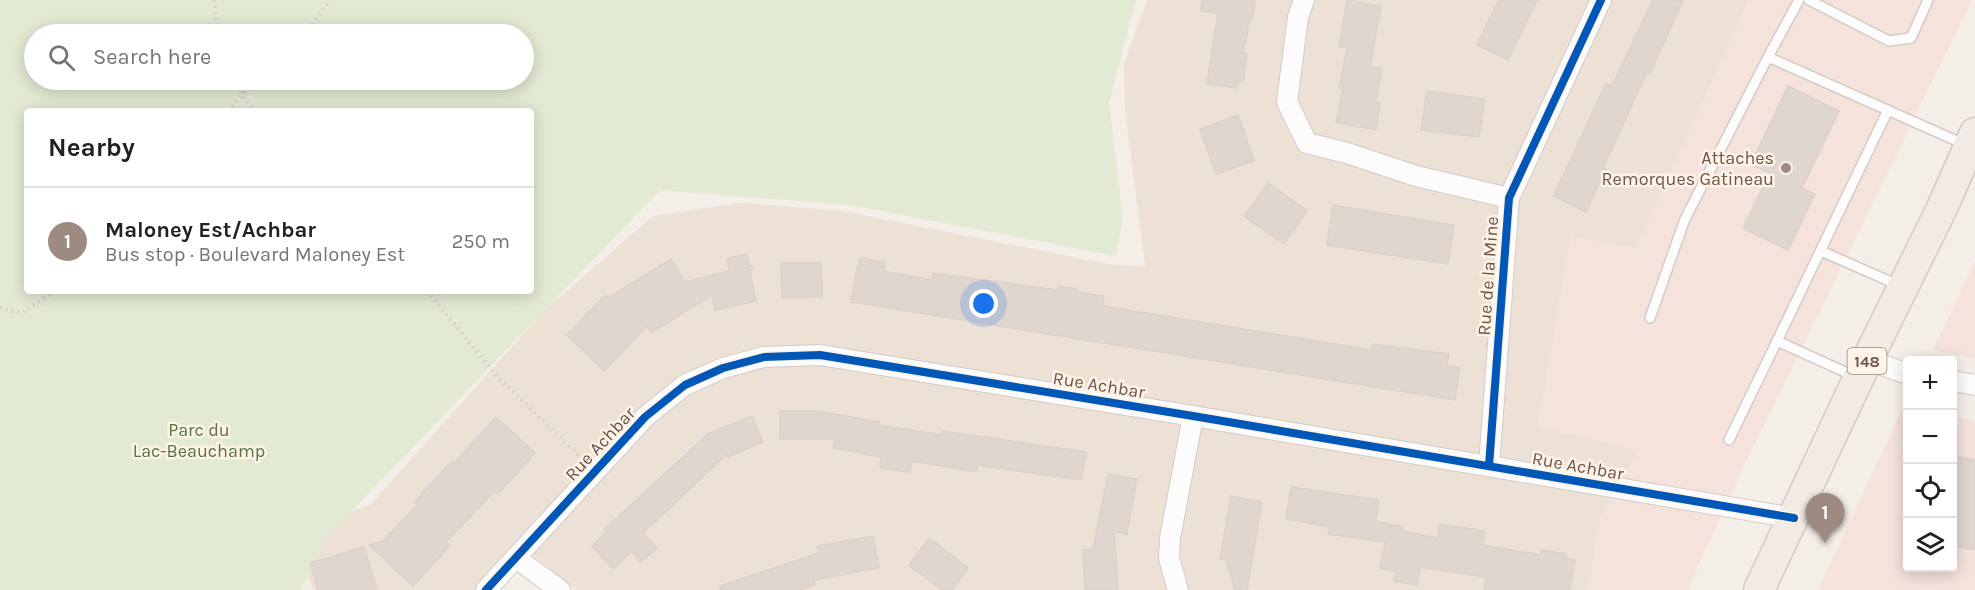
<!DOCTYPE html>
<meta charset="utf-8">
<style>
:root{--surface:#fff;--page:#f2f2f2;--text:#202124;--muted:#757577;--line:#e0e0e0;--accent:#9e8a81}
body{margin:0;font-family:Karla,sans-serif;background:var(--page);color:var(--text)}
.controls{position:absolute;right:18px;bottom:18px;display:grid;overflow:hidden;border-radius:6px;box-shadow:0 3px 15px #0003}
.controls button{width:54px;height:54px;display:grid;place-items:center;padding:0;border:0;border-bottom:2px solid var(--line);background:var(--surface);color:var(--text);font:30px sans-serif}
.you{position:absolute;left:984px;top:304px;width:21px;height:21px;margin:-15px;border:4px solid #fff;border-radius:50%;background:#1a73e8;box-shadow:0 0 0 9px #1a73e833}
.badge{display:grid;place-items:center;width:39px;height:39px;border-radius:50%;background:var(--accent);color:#fff;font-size:20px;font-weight:700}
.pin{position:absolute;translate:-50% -50px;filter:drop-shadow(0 2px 3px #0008)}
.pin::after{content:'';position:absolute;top:32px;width:21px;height:18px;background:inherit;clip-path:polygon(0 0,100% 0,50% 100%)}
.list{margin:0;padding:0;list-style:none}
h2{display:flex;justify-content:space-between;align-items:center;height:78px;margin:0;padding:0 24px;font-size:26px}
h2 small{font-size:20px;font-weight:400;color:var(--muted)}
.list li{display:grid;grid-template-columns:39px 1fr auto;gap:18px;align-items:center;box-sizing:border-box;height:108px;padding:0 24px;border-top:2px solid var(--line)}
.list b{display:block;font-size:22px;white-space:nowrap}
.list p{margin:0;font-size:20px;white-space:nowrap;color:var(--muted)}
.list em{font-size:20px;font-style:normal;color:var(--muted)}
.icon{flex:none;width:33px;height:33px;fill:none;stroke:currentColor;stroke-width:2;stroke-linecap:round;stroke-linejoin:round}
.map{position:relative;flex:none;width:1975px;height:590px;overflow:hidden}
.search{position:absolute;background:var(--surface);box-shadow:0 3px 15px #0003;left:24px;top:24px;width:510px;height:66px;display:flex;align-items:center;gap:15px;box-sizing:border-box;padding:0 21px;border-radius:33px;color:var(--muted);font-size:22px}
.panel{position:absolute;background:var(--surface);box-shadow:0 3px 15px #0003;left:24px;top:108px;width:510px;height:186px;border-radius:6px}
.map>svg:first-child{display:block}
.residential{fill:#ede0d5}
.commercial{fill:#f4e2db}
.green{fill:#e2ead3;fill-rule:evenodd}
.building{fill:#e0d6d0;stroke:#ddd1ca;stroke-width:1.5}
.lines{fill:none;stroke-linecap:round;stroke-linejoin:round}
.service-casing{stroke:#d3cbc6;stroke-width:12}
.minor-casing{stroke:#d3cbc6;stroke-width:22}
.primary-casing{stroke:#d3c9c5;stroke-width:33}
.path{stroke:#d5cdca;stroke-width:4;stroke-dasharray:1.5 4.5;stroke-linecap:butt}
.service{stroke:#fdfcfc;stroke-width:9}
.minor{stroke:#fdfcfc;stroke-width:20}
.primary{stroke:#f1ebe4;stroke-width:30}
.cycleway-casing{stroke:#fef3e7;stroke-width:11}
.cycleway{stroke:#0057b8;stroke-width:8}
.poi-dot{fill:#9e8a81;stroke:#fef3e7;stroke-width:2}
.labels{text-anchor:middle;stroke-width:5;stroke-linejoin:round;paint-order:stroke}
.shield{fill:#fef3e7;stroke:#9b8479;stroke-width:1.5}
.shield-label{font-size:16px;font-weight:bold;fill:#70544a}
.poi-label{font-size:18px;fill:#70544a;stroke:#fef3e7;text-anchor:end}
.street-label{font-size:18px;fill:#70544a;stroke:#fef3e7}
.park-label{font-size:18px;fill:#577543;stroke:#fef3e7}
</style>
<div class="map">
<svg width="1975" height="590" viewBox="0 0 1975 590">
<rect width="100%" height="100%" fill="#f4eee8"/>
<!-- residential -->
<path class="residential" d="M 1147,0 L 1749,0 L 1636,248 L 1570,237 L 1638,451 L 1600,517 L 1588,590 L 575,590 L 524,547 L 483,590 L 314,590 L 287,537 L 371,504 L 545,310 L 653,216 L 741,203 L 843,211 L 1113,265 L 1145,266 L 1125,109 L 1124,64 Z"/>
<!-- commercial -->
<g class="commercial">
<path d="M 1749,0 L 1972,0 L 1744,466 L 1687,590 L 1588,590 L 1600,517 L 1638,451 L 1538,427 L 1570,237 L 1636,248 Z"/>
<path d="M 1975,261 L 1975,359 L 1933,350 Z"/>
<path d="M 1903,408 L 1908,409 L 1908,568 L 1952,568 L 1953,417 L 1975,421 L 1975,590 L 1818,590 Z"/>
</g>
<!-- green -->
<path class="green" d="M 0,0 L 1136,0 L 1109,103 L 1123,218 L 1116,256 L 850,205 L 660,190 L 325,539 L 301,590 L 0,590 ZM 34,34 L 524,34 L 524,80 L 34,80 ZM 27,111 L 531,111 L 531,291 L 27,291 Z"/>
<!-- building -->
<g class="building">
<path d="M 1202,0 L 1255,0 L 1253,19 L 1250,18 L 1243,53 L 1247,54 L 1243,81 L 1239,81 L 1237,88 L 1207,84 L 1218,13 L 1201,11 Z"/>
<path d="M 1347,0 L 1381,6 L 1370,66 L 1382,68 L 1376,102 L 1380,103 L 1376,130 L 1336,123 L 1343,89 L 1339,88 L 1347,48 L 1339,46 Z"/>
<path d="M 1499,0 L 1537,0 L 1508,60 L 1477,45 Z"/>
<path d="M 1653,0 L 1683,0 L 1650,74 L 1647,72 L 1603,168 L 1606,169 L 1586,212 L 1554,196 L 1606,83 L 1612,86 Z"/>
<path d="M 1788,86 L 1839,111 L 1802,188 L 1815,194 L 1788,250 L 1743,228 L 1770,173 L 1751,164 Z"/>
<path d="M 1427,91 L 1485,99 L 1479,137 L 1421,130 Z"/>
<path d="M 1238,115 L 1254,161 L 1216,174 L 1200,129 Z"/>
<path d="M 1268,183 L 1307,211 L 1284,244 L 1244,216 Z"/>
<path d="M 1333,205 L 1454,225 L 1448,264 L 1327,245 Z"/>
<path d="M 747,254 L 749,267 L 752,266 L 753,269 L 750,271 L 756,301 L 715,310 L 712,295 L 651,333 L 647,326 L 604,371 L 567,335 L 605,295 L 608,298 L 671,259 L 685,282 L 729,271 L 727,259 Z"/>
<path d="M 860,258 L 885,262 L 883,271 L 932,280 L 933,273 L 1058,290 L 1059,286 L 1077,289 L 1077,292 L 1104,296 L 1103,306 L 1372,350 L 1373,344 L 1449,354 L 1447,366 L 1460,368 L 1455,400 L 851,302 L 857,267 L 859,267 Z"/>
<path d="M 781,263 L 821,263 L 822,297 L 782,298 Z"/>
<path d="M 780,411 L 818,411 L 879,422 L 878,425 L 943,435 L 943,431 L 1086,452 L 1081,480 L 977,465 L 976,472 L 912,461 L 910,472 L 880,468 L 881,457 L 833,448 L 835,439 L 780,439 Z"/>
<path d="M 752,416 L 763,442 L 728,457 L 727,454 L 643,533 L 657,548 L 641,562 L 632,551 L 613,569 L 592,546 L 606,533 L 604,530 L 708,434 Z"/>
<path d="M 496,417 L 535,453 L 498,494 L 494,491 L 470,517 L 446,542 L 450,546 L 413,586 L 369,545 L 383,541 L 417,505 L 414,502 L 452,461 L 454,463 Z"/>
<path d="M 1953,456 L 1975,460 L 1975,550 L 1953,546 Z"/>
<path d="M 1108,474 L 1137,479 L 1127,534 L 1114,531 L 1118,589 L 1085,590 L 1083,550 L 1093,549 Z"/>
<path d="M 1291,487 L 1379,500 L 1376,521 L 1403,527 L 1402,531 L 1438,538 L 1440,524 L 1485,531 L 1483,545 L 1541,555 L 1541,550 L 1566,554 L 1565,558 L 1575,560 L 1570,590 L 1484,590 L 1486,577 L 1420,567 L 1417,585 L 1394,581 L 1396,572 L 1380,568 L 1385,542 L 1328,534 L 1329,527 L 1286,519 Z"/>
<path d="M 1231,496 L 1262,502 L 1247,590 L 1235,590 L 1226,560 L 1220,559 Z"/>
<path d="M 873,536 L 879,568 L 814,580 L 815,585 L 800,590 L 720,590 L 720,586 L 819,553 L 817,546 Z"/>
<path d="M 929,538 L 968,568 L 952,590 L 942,590 L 909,565 Z"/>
<path d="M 364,547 L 377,590 L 318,590 L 310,563 Z"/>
</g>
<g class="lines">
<defs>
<g id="service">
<path d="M 1809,0 L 1889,41 L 1911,38 L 1928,0"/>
<path d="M 1768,57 L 1799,0"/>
<path d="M 1821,251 L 1898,285"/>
<path d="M 1650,318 L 1685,219 L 1768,57 L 1966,145"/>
<path d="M 1777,341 L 1888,110"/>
<path d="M 1729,440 L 1777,341 L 1854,376"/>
</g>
<g id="minor">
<path d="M 1304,0 L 1298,17 L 1287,102 L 1307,143 L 1347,153 L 1416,176 L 1509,198"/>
<path d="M 1867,360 L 1908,374"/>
<path d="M 1952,381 L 1975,385"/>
<path d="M 1489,466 L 1509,198 L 1601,0"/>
<path d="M 516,558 L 560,590"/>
<path d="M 486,590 L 645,417 L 685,385 L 723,368 L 764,357 L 820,355 L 1193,416 L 1794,518"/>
<path d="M 1178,590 L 1169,558 L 1170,538 L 1193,416"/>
</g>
<path id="primary" d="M 1759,590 L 1867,360 L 1942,208 L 1975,133"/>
</defs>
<!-- service casing -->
<use href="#service" class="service-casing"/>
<!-- minor casing -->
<use href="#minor" class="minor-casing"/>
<!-- primary casing -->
<use href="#primary" class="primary-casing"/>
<!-- path -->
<g class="path">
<path d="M 214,0 L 216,19 L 222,34"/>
<path d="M 305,34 L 330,0"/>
<path d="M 237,80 L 242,95 L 254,111"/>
<path d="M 228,111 L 242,95 L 261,80"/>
<path d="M 427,291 L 495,374 L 581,458"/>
<path d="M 0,308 L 22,313 L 55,291"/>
</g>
<!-- service -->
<use href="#service" class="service"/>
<!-- minor -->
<use href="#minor" class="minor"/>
<!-- primary -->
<use href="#primary" class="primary"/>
<defs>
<g id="cycleway">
<path d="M 1489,466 L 1509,198 L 1601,0"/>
<path d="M 486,590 L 645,417 L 685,385 L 723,368 L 764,357 L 820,355 L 1193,416 L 1794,518"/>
</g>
</defs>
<!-- cycleway casing -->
<use href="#cycleway" class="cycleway-casing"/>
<!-- cycleway -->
<use href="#cycleway" class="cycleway"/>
</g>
<!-- markers -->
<circle class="poi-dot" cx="1786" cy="168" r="6"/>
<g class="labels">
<!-- shield labels -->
<rect class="shield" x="1847.5" y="348" width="39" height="26" rx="4.5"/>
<g class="shield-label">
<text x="1867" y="367">148</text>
</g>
<!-- poi labels -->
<g class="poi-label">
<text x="1774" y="164">Attaches<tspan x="1774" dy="21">Remorques Gatineau</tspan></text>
</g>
<!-- street labels -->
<g class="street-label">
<text transform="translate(1488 276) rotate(-86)" y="6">Rue de la Mine</text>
<text transform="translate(1099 385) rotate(9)" y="6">Rue Achbar</text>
<text transform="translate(600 444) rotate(-47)" y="6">Rue Achbar</text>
<text transform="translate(1578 466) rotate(10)" y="6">Rue Achbar</text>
</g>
<!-- park labels -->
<g class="park-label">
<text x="199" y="436">Parc du<tspan x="199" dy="21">Lac-Beauchamp</tspan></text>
</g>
</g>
</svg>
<div class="controls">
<button>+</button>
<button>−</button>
<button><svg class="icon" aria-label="locate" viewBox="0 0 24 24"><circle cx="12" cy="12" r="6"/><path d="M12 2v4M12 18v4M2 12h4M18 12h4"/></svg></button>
<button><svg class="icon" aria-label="layers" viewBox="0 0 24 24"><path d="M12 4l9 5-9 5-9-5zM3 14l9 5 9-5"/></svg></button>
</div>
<div class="you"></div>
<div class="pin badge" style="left:1825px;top:543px">1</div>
<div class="search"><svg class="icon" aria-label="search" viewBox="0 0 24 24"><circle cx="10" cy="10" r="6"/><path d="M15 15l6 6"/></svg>Search here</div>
<section class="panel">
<h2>Nearby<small></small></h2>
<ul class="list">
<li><span class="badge">1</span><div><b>Maloney Est/Achbar</b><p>Bus stop · Boulevard Maloney Est</p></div><em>250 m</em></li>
</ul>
</section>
</div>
